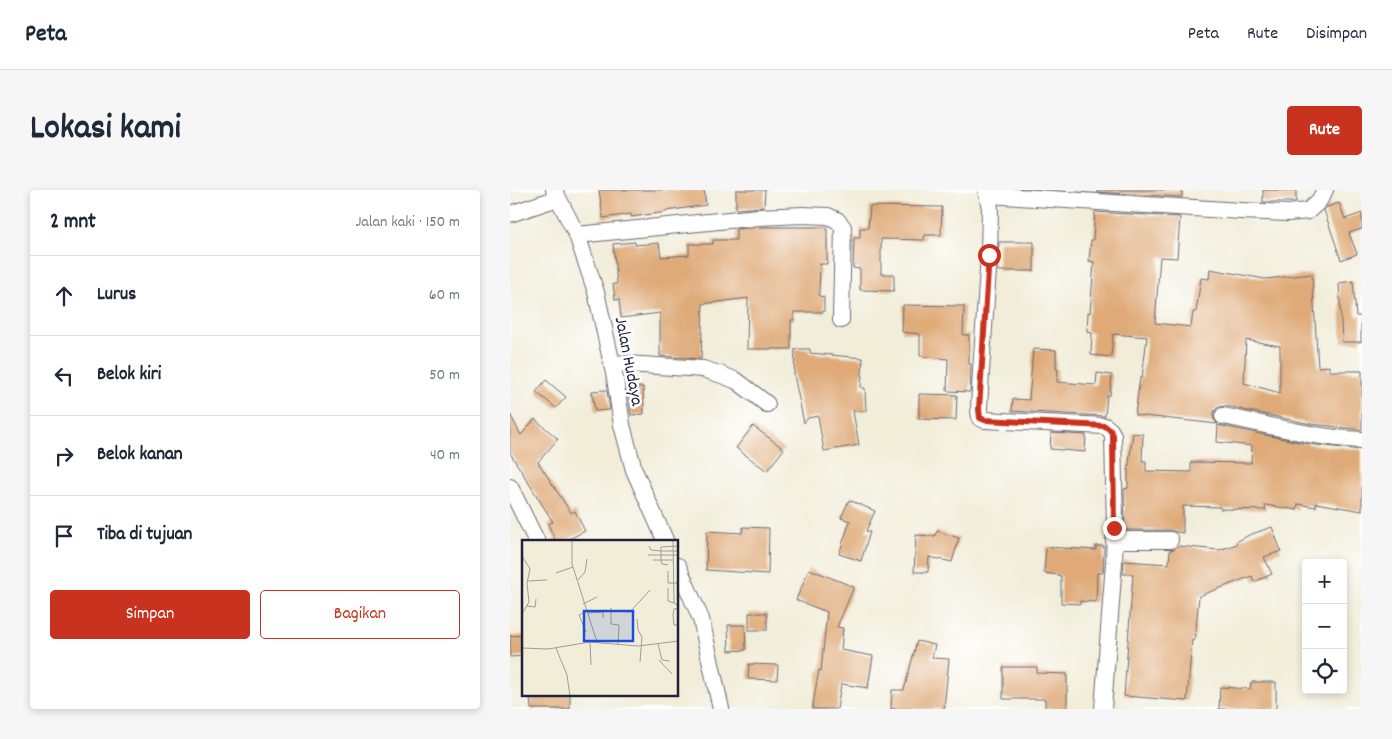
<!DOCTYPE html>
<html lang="id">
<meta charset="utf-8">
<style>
:root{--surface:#fff;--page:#f6f6f7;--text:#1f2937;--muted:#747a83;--line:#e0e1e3;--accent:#c8321e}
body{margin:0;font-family:Dekko,sans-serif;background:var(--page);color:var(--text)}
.controls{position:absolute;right:15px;bottom:15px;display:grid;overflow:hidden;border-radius:5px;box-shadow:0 2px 8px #0003}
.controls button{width:45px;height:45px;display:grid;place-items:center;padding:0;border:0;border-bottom:1px solid var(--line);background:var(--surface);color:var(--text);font:25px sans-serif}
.stop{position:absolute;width:15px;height:15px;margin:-11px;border:4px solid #c8321e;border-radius:50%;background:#fff}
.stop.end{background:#c8321e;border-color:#fff;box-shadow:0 1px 5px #0008}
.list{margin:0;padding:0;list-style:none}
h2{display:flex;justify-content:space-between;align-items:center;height:65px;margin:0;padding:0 20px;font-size:21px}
h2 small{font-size:16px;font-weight:400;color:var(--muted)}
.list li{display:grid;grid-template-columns:32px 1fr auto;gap:15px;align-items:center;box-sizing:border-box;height:80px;padding:0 20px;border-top:1px solid var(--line)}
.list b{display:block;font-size:19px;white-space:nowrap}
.list em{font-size:16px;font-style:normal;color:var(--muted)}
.actions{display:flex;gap:10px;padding:15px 20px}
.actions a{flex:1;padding:11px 0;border:1px solid var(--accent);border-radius:5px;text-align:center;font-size:18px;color:var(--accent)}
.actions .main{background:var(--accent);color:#fff}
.icon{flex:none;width:28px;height:28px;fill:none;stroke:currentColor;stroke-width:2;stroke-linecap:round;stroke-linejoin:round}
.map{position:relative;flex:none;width:852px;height:519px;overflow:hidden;border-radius:5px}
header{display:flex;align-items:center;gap:30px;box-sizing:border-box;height:70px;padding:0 25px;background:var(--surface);border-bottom:1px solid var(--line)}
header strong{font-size:24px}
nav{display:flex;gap:28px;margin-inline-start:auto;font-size:18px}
.intro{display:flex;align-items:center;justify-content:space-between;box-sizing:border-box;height:120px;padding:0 30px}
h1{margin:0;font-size:35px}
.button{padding:12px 22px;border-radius:5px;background:var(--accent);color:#fff;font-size:18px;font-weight:700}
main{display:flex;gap:30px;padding:0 30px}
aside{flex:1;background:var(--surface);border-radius:5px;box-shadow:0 2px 8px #0003}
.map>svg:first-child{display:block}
.building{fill:#dfaa78;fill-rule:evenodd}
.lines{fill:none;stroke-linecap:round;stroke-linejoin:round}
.street-casing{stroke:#6a6972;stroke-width:18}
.street{stroke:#fff;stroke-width:16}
.route{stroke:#c8321e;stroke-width:6}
.labels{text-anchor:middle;stroke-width:5;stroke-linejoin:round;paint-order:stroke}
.street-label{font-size:18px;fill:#22223b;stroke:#fff}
.inset-road{fill:none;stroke:#9e9c9a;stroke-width:1}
.view{fill:#1d4ed8;fill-opacity:0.15;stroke:#1d4ed8;stroke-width:2.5}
.inset-edge{fill:none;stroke:#22223b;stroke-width:2.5}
</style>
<header>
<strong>Peta</strong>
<nav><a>Peta</a><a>Rute</a><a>Disimpan</a></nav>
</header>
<div class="intro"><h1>Lokasi kami</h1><a class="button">Rute</a></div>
<main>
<aside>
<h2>2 mnt<small>Jalan kaki · 150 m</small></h2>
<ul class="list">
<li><svg class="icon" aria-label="ahead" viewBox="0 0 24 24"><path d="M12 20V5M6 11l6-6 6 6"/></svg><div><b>Lurus</b></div><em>60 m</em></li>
<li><svg class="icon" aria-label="left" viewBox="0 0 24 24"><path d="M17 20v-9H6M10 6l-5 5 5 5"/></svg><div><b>Belok kiri</b></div><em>50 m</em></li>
<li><svg class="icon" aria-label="right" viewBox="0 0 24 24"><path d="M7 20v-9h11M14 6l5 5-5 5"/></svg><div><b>Belok kanan</b></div><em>40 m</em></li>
<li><svg class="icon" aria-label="arrive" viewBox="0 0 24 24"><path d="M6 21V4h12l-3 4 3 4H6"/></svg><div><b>Tiba di tujuan</b></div></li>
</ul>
<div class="actions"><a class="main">Simpan</a><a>Bagikan</a></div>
</aside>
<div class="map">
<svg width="852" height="519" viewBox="0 0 852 519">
<rect width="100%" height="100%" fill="#fff"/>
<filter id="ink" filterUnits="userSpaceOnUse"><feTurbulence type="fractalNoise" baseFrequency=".02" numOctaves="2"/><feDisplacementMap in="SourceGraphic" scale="10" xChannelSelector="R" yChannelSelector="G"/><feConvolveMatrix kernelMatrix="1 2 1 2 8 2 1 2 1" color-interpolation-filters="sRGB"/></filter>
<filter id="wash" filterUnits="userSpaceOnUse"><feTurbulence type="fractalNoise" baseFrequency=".0096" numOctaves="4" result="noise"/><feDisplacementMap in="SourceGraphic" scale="20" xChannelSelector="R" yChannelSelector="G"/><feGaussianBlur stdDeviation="1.12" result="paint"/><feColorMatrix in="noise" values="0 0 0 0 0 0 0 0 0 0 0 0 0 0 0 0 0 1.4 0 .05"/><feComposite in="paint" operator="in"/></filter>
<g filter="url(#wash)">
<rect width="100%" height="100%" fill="#f1edd9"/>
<g id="blocks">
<!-- building -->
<g class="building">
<path d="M 89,0 L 194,0 L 196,15 L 156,21 L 156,22 L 121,27 L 121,24 L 93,28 Z"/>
<path d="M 226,0 L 255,0 L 254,17 L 226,19 Z"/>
<path d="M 587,0 L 672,0 L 672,7 L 587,2 Z"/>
<rect x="753" y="0" width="33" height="12"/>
<path d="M 829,13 L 835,29 L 852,23 L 852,39 L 839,43 L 847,64 L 831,70 L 814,20 L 817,17 Z"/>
<path d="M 360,16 L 432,17 L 431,45 L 415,45 L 414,50 L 371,49 L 371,84 L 384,84 L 384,101 L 350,100 L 350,79 L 343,78 L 344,48 L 350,48 L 350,38 L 358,38 Z"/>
<path d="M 585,22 L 670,27 L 667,68 L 650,67 L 645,133 L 681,137 L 683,122 L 686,122 L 691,88 L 699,89 L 700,79 L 755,89 L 802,84 L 808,177 L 819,176 L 819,181 L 852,181 L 852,240 L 801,234 L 715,216 L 709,217 L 706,219 L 703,224 L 704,230 L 708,234 L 625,225 L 630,188 L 632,188 L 637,147 L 603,144 L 601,167 L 581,165 L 582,143 L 577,142 L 578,122 L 580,123 L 584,72 L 579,71 L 581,50 L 583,50 ZM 736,150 L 770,156 L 770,203 L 734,193 Z"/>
<path d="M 254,37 L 317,37 L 317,74 L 310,74 L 309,106 L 314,107 L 314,122 L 284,122 L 284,130 L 281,130 L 281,159 L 237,159 L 238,108 L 193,114 L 191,169 L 150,166 L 150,123 L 111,128 L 109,109 L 105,110 L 103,94 L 107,94 L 103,54 L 125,52 L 125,55 L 149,53 L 151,67 L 179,65 L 179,54 L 203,54 L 203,50 L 226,50 L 226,39 Z"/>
<path d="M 489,52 L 524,52 L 524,81 L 488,81 Z"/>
<path d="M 843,91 L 846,126 L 851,126 L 851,152 L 832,152 L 829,93 Z"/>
<path d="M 393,115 L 454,116 L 453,145 L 459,145 L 459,174 L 461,174 L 460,202 L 437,201 L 438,169 L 410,166 L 410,144 L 392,142 Z"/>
<path d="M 285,159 L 300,159 L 300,163 L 353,168 L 351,198 L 355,198 L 356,221 L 343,221 L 349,255 L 314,261 L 308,226 L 298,228 L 294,233 L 284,185 Z"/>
<path d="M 523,159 L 546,160 L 546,179 L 548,179 L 547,192 L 586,195 L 587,183 L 602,185 L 600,205 L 597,205 L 595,226 L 502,221 L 503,209 L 519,210 Z"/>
<path d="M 36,190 L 56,207 L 46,218 L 26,202 Z"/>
<path d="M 133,197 L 134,224 L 121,225 L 117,198 Z"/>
<path d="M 95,200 L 97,200 L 100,220 L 85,221 L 82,201 Z"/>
<path d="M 409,204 L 447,205 L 446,230 L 409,229 Z"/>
<path d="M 0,224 L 11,245 L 25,229 L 48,249 L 28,272 L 61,323 L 65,321 L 75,341 L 53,352 L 46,352 L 38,334 L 43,332 L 0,263 Z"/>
<path d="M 708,235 L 798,254 L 852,260 L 852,321 L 806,313 L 806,317 L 788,314 L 787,320 L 755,315 L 756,320 L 710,319 L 710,317 L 673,316 L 673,343 L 666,342 L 660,340 L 615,340 L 614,299 L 618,298 L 618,280 L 623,243 L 633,244 L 632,271 L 636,271 L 636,281 L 681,282 L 681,272 L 741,273 L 742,256 L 707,252 Z"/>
<path d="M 243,236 L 274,259 L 257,281 L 226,258 Z"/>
<path d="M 541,243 L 576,245 L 575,262 L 540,259 Z"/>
<path d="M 339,310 L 365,321 L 356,341 L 360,342 L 351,371 L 329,364 L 340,331 L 331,328 Z"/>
<path d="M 233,337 L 259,338 L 258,384 L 196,380 L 197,341 L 232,343 Z"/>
<path d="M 762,337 L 771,361 L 754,367 L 762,384 L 744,392 L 742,386 L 689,406 L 685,450 L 682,450 L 677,511 L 614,506 L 623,384 L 613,384 L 614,371 L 659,374 L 660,360 L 665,359 L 668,356 L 709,360 L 727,354 L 726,352 L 739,345 Z"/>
<path d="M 427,341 L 449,348 L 442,372 L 419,367 L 418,382 L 404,382 L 406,345 L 425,346 Z"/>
<path d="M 586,356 L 594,356 L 593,383 L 587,383 L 586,412 L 570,411 L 570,414 L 551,413 L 551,386 L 549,386 L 549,385 L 534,383 L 536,357 L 586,360 Z"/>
<path d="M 299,379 L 344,397 L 327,437 L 333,438 L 331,460 L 363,466 L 358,498 L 331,494 L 327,519 L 302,519 L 309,480 L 311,481 L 317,422 L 286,410 Z"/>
<rect x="239" y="423" width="18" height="17"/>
<path d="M 218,435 L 235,435 L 236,460 L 219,461 Z"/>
<path d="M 14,445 L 14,466 L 0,467 L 0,446 Z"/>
<path d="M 407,451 L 425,455 L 422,468 L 439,469 L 434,519 L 381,519 L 382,500 L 394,500 Z"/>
<path d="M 239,474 L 268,475 L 267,490 L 238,489 Z"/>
<path d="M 493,477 L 527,477 L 527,483 L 557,484 L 557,519 L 535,519 L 535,509 L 493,509 Z"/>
<path d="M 741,492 L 766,492 L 766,519 L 709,519 L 710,497 L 740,499 Z"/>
<path d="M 20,505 L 60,505 L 60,519 L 21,519 Z"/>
</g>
</g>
</g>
<g filter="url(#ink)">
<use href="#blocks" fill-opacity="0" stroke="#6a6972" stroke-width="1"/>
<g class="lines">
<defs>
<g id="street">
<path d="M 44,0 L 67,45 L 86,102 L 105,188 L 112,235 L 124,280 L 156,352"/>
<path d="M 476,0 L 480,18 L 479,65 L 471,181 L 469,219 L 470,228 L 475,230 L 595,236 L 600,240 L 603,245 L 605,338 L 604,372 L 593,519"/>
<path d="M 478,5 L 731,21 L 778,23 L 798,21 L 809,11 L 815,0"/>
<path d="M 0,24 L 48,8"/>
<path d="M 67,45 L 249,27 L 293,25 L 318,26 L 327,30 L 333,37 L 331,130"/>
<path d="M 102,173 L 193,179 L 212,185 L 227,191 L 257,214"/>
<path d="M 713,226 C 759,235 805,248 852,250"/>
<path d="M 0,297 L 27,352"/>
<path d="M 604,350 L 660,350"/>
<path d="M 168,376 L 191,429 L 211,519"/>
</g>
</defs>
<!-- street casing -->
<use href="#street" class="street-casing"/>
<!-- street -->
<use href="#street" class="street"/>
</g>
</g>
<g class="lines" filter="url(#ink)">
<!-- route -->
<path class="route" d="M 479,65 L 469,219 L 470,228 L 475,230 L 595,236 L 600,240 L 603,245 L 604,338"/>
</g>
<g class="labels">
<!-- street labels -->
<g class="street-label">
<text transform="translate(120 171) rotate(79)" y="6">Jalan Hudaya</text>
</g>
</g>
<!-- overview -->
<g transform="translate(12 350)">
<rect width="156" height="156" fill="#f1edd9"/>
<path class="inset-road" d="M 50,1 L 50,24 L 75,102M 151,1 L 152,63 L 157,66M 127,6 L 129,10 L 139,11 L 139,20 L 131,20M 157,6 L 139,7 L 139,11 L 157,11M 126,15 L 157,15M 0,16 L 8,29 L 5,43 L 7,62 L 0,74M 146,25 L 140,24 L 139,20 L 151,20M 146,31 L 146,43 L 157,43M 34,33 L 51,27M 56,40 L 63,32 L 65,19M 6,41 L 25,40M 146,48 L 146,61 L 152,63M 61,64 L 75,57M 5,66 L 13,67 L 14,59M 89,68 L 89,84 L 97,85 L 96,104M 157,68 L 152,69 L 151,75 L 152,85 L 157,85M 90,71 L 108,72 L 128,50M 66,73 L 81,72 L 81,78M 115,79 L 116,90 L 120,97 L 118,122M 64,92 L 57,75 L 65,71M 68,102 L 69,125M 136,104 L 140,120 L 148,121M 0,108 L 26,109 L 68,102 L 116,106 L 157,101M 34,108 L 45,135 L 48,156M 137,120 L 150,134"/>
<path class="view" d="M 62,71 L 111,71 L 111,101 L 62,101 Z"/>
<rect width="156" height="156" class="inset-edge"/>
</g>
</svg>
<div class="controls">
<button>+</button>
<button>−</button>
<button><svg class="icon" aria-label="locate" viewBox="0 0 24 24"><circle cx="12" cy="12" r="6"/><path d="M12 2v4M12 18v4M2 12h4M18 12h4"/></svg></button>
</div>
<div class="stop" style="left:479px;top:65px"></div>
<div class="stop end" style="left:604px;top:338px"></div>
</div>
</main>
